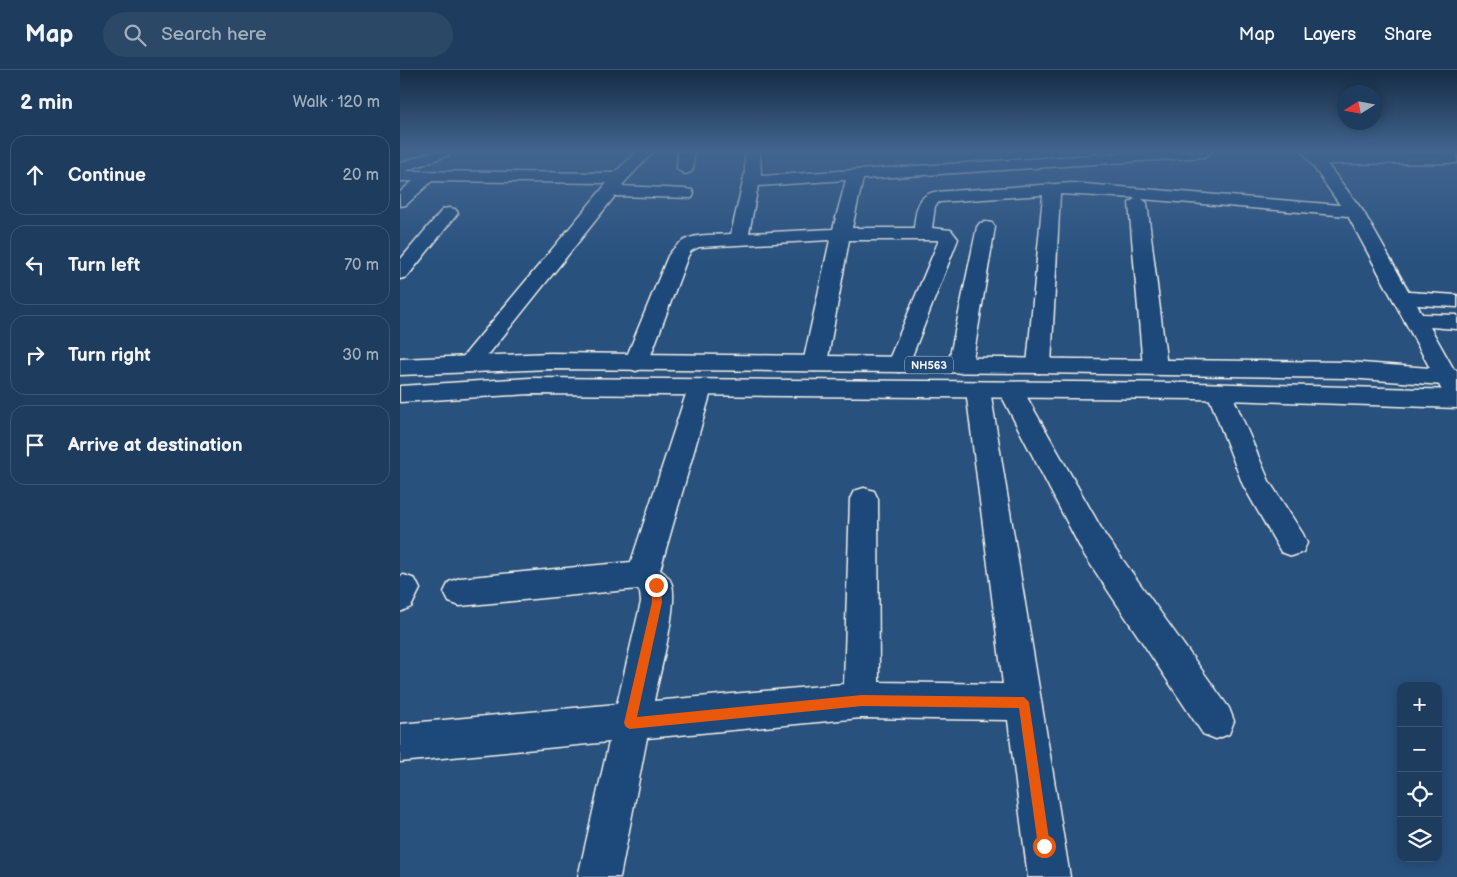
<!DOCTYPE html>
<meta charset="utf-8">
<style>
:root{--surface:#1e3d5e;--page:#2b4867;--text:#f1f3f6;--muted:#a1aebc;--line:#3c5673}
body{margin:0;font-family:"Balsamiq Sans",sans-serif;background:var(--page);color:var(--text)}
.controls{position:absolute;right:15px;bottom:15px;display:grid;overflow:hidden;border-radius:10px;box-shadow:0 2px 12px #0003}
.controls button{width:45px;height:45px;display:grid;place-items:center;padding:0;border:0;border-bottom:1px solid var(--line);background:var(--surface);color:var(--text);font:25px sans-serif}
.compass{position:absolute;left:937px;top:15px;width:45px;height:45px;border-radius:50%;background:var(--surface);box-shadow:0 2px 12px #0003;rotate:259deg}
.stop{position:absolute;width:15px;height:15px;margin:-11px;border:4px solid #ea580c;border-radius:50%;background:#fff}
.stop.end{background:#ea580c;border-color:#fff;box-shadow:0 1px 5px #0008}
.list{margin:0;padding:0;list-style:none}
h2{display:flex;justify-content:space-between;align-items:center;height:65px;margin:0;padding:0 20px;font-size:21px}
h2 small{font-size:16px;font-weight:400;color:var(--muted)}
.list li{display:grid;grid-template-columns:32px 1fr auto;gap:15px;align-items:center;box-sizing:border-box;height:80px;margin:0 10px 10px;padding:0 10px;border:1px solid var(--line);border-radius:15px}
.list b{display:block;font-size:19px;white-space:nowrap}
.list em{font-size:16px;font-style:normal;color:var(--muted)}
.icon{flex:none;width:28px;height:28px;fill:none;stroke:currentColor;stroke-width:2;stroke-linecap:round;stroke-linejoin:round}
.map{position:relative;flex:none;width:1057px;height:807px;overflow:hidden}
header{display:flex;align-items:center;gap:30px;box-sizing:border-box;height:70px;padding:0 25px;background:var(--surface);border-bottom:1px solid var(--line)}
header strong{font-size:24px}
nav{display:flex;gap:28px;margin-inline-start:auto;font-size:18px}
.search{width:350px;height:45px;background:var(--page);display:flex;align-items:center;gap:12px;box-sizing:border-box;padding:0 18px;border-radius:28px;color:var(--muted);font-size:19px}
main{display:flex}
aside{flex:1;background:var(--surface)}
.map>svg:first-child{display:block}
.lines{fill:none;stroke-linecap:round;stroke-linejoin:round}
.minor-casing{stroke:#f4f1e8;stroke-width:3}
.major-casing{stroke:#f4f1e8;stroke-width:3}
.highway-casing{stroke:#f4f1e8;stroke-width:3}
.minor{fill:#1f4a7a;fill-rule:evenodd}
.major{fill:#1f4a7a;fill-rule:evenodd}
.highway{fill:#1f4a7a;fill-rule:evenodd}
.route{fill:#ea580c}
.labels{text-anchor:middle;stroke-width:4.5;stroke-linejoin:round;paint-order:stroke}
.shield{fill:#1f4a7a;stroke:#b4bfc7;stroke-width:1}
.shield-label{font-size:11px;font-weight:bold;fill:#f4f1e8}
</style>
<header>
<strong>Map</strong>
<div class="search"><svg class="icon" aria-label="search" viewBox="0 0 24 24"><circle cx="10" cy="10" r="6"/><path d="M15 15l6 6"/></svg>Search here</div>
<nav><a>Map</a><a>Layers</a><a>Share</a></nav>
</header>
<main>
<aside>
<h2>2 min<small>Walk · 120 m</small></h2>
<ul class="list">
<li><svg class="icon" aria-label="ahead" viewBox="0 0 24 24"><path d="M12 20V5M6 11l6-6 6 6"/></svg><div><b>Continue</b></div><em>20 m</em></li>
<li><svg class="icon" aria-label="left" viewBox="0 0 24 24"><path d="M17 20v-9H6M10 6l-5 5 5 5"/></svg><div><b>Turn left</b></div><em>70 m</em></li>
<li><svg class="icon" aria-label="right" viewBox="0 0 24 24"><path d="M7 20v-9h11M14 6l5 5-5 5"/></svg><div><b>Turn right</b></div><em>30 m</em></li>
<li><svg class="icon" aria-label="arrive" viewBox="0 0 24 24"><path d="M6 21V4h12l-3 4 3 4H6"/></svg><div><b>Arrive at destination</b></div></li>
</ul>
</aside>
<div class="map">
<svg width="1057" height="807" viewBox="0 0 1057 807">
<rect width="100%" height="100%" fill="#28517e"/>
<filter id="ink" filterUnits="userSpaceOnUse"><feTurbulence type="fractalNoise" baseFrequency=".02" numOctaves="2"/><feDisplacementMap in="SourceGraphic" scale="10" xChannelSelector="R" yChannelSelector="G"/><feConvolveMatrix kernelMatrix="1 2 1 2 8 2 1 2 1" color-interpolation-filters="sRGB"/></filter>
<g filter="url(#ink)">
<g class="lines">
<defs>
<g id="minor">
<path d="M 237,82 L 253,82 L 221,116 L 286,119 L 292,120 L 294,124 L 292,128 L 215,126 L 77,299 L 69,302 L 61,299 L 57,294 L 61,289 L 207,113 L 32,111 L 6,135 L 0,136 L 0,122 L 13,111 L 0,111 L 0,101 L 214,103 Z"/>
<path d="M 278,82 L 294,82 L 293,99 L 291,102 L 285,104 L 277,99 Z"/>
<path d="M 345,82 L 360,82 L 361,106 L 740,82 L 812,82 L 804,87 L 463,109 L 452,158 L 514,158 C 516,143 516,126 534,122 L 672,113 L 940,135 L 903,82 L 918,82 L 920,84 L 1057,83 L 1057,93 L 927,94 L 963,141 L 1009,222 L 1057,225 L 1057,237 L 1017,235 L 1022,244 L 1057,245 L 1057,259 L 1030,257 L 1057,305 L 1057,335 L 1048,332 L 1045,326 L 948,146 L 742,129 L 747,133 L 767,297 L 763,303 L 755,305 L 747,303 L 743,297 L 729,133 L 736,128 L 660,124 L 651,295 L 647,300 L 639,303 L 631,300 L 627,295 L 643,125 L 539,132 L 535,136 L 532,158 L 551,160 L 558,169 L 507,299 L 499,302 L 491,299 L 487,294 L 539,170 L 449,170 L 427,293 L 423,298 L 415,301 L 407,298 L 403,293 L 430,170 L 299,177 L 291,181 L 288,186 L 248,293 L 244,298 L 236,301 L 228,298 L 224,293 L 268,186 C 285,161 303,166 331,164 L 345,103 ZM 446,110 L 433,159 L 349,163 L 358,116 Z"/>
<path d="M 49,138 L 55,139 L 58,143 L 7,207 L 0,209 L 0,190 L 43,139 Z"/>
<path d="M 586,152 L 592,153 L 595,157 L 572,295 L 568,300 L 560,303 L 552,300 L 548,295 L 577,157 L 580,153 Z"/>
<path d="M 300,310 L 309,312 L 312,318 L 260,500 C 266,504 270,508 272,515 C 278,536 259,606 254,631 L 444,614 L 450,429 L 454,421 L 464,418 L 474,421 L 478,429 L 479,612 L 603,614 L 566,320 L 569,314 L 578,312 L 587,314 L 590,320 L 670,807 L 628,807 L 608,650 L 461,648 L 247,668 L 220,807 L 178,807 L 209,672 L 0,692 L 0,654 L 217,634 L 241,532 L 240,522 L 238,519 L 60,536 L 49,532 L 44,522 L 49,512 L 60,508 L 231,492 L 288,318 L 291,312 Z"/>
<path d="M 611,313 L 620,315 L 705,465 L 829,638 L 834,651 L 829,664 L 816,669 L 803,664 L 683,483 L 599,321 L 602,315 Z"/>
<path d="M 819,314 L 828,316 L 831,322 L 869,411 L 903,464 L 907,473 L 903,482 L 892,486 L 881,482 L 843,415 L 807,322 L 810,316 Z"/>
<path d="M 4,505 L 15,509 L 20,519 L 11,537 L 0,542 L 0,506 Z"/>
</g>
<path id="major" d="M 31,82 L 52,82 L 49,85 L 0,103 L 0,93 Z"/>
<g id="highway">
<path d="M 150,283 L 948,292 L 1057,300 L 1057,316 L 948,308 L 639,303 L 150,299 L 0,305 L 0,289 Z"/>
<path d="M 130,308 L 797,313 L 1057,320 L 1057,338 L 797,329 L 130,324 L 0,332 L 0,316 Z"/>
</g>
</defs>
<!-- minor casing -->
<use href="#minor" class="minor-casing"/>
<!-- major casing -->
<use href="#major" class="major-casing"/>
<!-- highway casing -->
<use href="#highway" class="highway-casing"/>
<!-- minor -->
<use href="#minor" class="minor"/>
<!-- major -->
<use href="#major" class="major"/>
<!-- highway -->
<use href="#highway" class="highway"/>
</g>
</g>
<!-- sky -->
<linearGradient id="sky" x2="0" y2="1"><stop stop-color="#162d45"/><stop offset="0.42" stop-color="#42658f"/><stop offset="1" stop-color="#42658f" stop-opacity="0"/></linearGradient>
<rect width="1057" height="194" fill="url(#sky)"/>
<!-- route -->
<path class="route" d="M 256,511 L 261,515 L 262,532 L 237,647 L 462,625 L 624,627 L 629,632 L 650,776 L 649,781 L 644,782 L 640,781 L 638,776 L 619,638 L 462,636 L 230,659 L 226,657 L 224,653 L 252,532 L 251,515 Z"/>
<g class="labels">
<!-- shield labels -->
<rect class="shield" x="505" y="286.5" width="48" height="17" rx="4"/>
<g class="shield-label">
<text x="529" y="299">NH563</text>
</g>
</g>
</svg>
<div class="controls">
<button>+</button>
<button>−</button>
<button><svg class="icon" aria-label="locate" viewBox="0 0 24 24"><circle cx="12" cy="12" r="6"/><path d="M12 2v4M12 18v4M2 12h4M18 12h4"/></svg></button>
<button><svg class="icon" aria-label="layers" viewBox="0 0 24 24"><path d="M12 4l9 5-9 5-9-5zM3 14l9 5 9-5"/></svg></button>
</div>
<svg class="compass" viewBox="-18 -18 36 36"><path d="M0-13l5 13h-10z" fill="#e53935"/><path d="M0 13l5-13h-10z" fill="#a1aebc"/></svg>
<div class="stop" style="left:644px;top:776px"></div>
<div class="stop end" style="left:256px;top:515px"></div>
</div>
</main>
